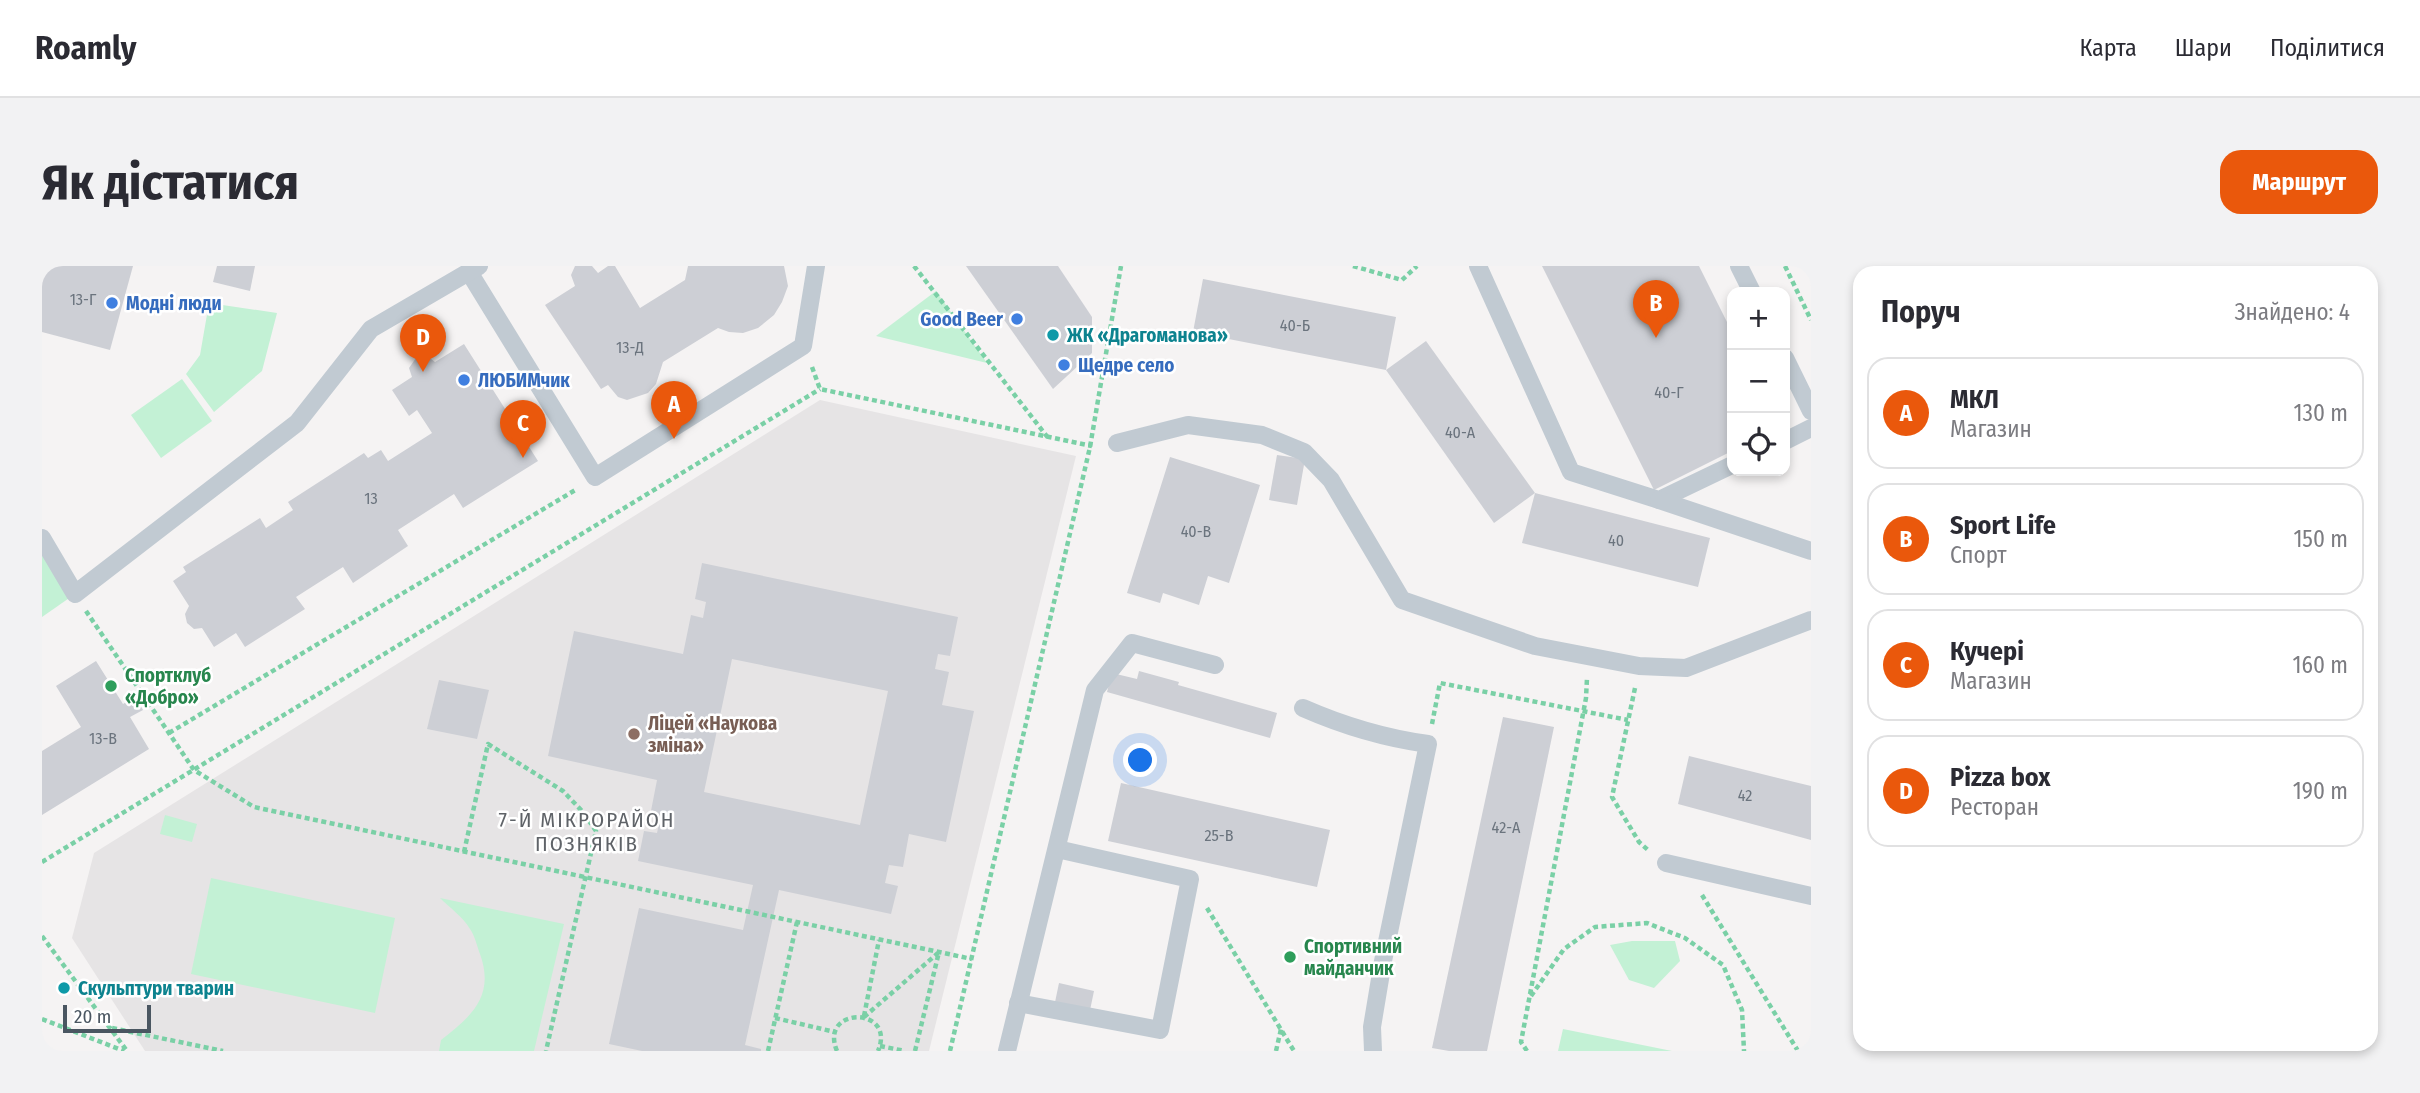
<!DOCTYPE html>
<html lang="uk">
<meta charset="utf-8">
<style>
:root{--surface:#fff;--page:#f2f2f3;--text:#2b2b33;--muted:#7c7c81;--line:#e1e1e2;--accent:#ea580c}
body{margin:0;font-family:"Fira Sans Condensed",sans-serif;background:var(--page);color:var(--text)}
.controls{position:absolute;right:21px;top:21px;display:grid;overflow:hidden;border-radius:14px;box-shadow:0 4px 10px #0003}
.controls button{width:63px;height:63px;display:grid;place-items:center;padding:0;border:0;border-bottom:2px solid var(--line);background:var(--surface);color:var(--text);font:35px sans-serif}
.scale{position:absolute;left:21px;bottom:18px;width:88px;box-sizing:border-box;padding-left:7px;border:4px solid #4a5661;border-top:0;font-size:19px;line-height:24px;white-space:nowrap;color:#4a5661;-webkit-text-stroke:5px #fff;paint-order:stroke}
.you{position:absolute;left:1099px;top:495px;width:24px;height:24px;margin:-18px;border:5px solid #fff;border-radius:50%;background:#1a73e8;box-shadow:0 0 0 10px #1a73e833}
.badge{display:grid;place-items:center;width:46px;height:46px;border-radius:50%;background:var(--accent);color:#fff;font-size:23px;font-weight:700}
.pin{position:absolute;translate:-50% -58px;filter:drop-shadow(0 2px 4px #0008)}
.pin::after{content:'';position:absolute;top:37px;width:24px;height:21px;background:inherit;clip-path:polygon(0 0,100% 0,50% 100%)}
.list{margin:0;padding:0;list-style:none}
h2{display:flex;justify-content:space-between;align-items:center;height:91px;margin:0;padding:0 28px;font-size:30px}
h2 small{font-size:23px;font-weight:400;color:var(--muted)}
.list li{display:grid;grid-template-columns:46px 1fr auto;gap:21px;align-items:center;box-sizing:border-box;height:112px;margin:0 14px 14px;padding:0 14px;border:2px solid var(--line);border-radius:21px}
.list b{display:block;font-size:26px;white-space:nowrap}
.list p{margin:0;font-size:23px;white-space:nowrap;color:var(--muted)}
.list em{font-size:23px;font-style:normal;color:var(--muted)}
.icon{flex:none;width:38px;height:38px;fill:none;stroke:currentColor;stroke-width:2;stroke-linecap:round;stroke-linejoin:round}
.map{position:relative;flex:none;width:1769px;height:785px;overflow:hidden;border-radius:21px}
header{display:flex;align-items:center;gap:42px;box-sizing:border-box;height:98px;padding:0 35px;background:var(--surface);border-bottom:2px solid var(--line)}
header strong{font-size:33px}
nav{display:flex;gap:38px;margin-inline-start:auto;font-size:24px}
.intro{display:flex;align-items:center;justify-content:space-between;box-sizing:border-box;height:168px;padding:0 42px}
h1{margin:0;font-size:49px}
.button{padding:18px 32px;border-radius:21px;background:var(--accent);color:#fff;font-size:24px;font-weight:700}
main{display:flex;gap:42px;padding:0 42px}
aside{flex:1;background:var(--surface);border-radius:21px;box-shadow:0 4px 10px #0003}
.map>svg:first-child{display:block}
.education{fill:#e6e4e5}
.green{fill:#c3f1d5}
.building{fill:#cdcfd5;fill-rule:evenodd}
.lines{fill:none;stroke-linecap:round;stroke-linejoin:round}
.path{stroke:#7ad0a6;stroke-width:4.5;stroke-dasharray:5 3.5;stroke-linecap:butt}
.service{stroke:#c1cad2;stroke-width:18}
.shop-dot{fill:#3f7fe0;stroke:#fff;stroke-width:2.5}
.culture-dot{fill:#0f9aa8;stroke:#fff;stroke-width:2.5}
.leisure-dot{fill:#2e9e5b;stroke:#fff;stroke-width:2.5}
.education-dot{fill:#8d6e63;stroke:#fff;stroke-width:2.5}
.labels{text-anchor:middle;stroke-width:5;stroke-linejoin:round;paint-order:stroke}
.number-label{font-size:16px;fill:#6b747e}
.shop-label{font-size:19px;font-weight:bold;fill:#366cbe;stroke:#fff;text-anchor:start}
.culture-label{font-size:19px;font-weight:bold;fill:#0d838f;stroke:#fff;text-anchor:start}
.leisure-label{font-size:19px;font-weight:bold;fill:#27864d;stroke:#fff;text-anchor:start}
.education-label{font-size:19px;font-weight:bold;fill:#785e54;stroke:#fff;text-anchor:start}
.neighbourhood-label{font-size:21px;letter-spacing:2px;fill:#5f6368;stroke:#fff}
</style>
<header>
<strong>Roamly</strong>
<nav><a>Карта</a><a>Шари</a><a>Поділитися</a></nav>
</header>
<div class="intro"><h1>Як дістатися</h1><a class="button">Маршрут</a></div>
<main>
<div class="map">
<svg width="1769" height="785" viewBox="0 0 1769 785">
<rect width="100%" height="100%" fill="#f5f3f3"/>
<!-- education -->
<path class="education" d="M 778,134 L 1034,190 L 887,785 L 103,785 L 30,672 L 52,587 Z"/>
<!-- green -->
<g class="green">
<path d="M 894,25 L 945,97 L 834,70 Z"/>
<path d="M 167,37 L 235,47 L 220,105 L 172,146 L 144,108 L 158,89 Z"/>
<path d="M 140,113 L 170,155 L 119,192 L 89,149 Z"/>
<path d="M 0,275 L 33,328 L 0,351 Z"/>
<path d="M 123,549 L 155,558 L 150,576 L 118,568 Z"/>
<path d="M 169,612 L 353,652 L 333,747 L 149,708 Z"/>
<path d="M 398,632 L 522,658 L 492,785 L 397,785 L 399,774 C 430,750 453,730 438,688 C 435,680 433,670 428,663 C 421,651 407,641 398,632 Z"/>
<path d="M 1590,675 L 1633,675 L 1638,695 L 1612,722 L 1587,714 L 1568,679 Z"/>
<path d="M 1521,763 L 1630,785 L 1516,785 Z"/>
</g>
<!-- building -->
<g class="building">
<path d="M 0,0 L 91,0 L 68,84 L 0,66 Z"/>
<path d="M 175,0 L 213,0 L 208,25 L 171,16 Z"/>
<path d="M 533,0 L 550,0 L 556,7 L 566,0 L 573,0 L 598,42 L 643,14 L 646,0 L 742,0 L 746,20 L 740,36 L 732,49 L 716,62 L 701,67 L 687,66 L 676,62 L 621,96 L 614,118 L 606,127 L 585,134 L 576,131 L 566,119 L 559,123 L 503,39 L 533,20 L 529,9 Z"/>
<path d="M 924,0 L 1016,0 L 1050,51 L 1050,87 L 1011,123 Z"/>
<path d="M 1500,0 L 1657,0 L 1690,66 L 1690,185 L 1612,224 Z"/>
<path d="M 1161,13 L 1354,51 L 1344,104 L 1151,66 Z"/>
<path d="M 1384,75 L 1493,227 L 1452,257 L 1344,104 Z"/>
<path d="M 422,78 L 496,195 L 421,242 L 412,228 L 356,264 L 366,280 L 311,317 L 301,301 L 254,331 L 263,343 L 203,381 L 194,367 L 172,381 L 160,362 L 152,363 L 145,357 L 143,348 L 147,340 L 131,315 L 144,306 L 141,301 L 218,252 L 224,262 L 251,244 L 246,236 L 322,187 L 326,192 L 339,184 L 346,195 L 390,167 L 375,144 L 367,150 L 350,124 L 370,111 L 367,102 L 374,92 L 384,89 L 393,96 Z"/>
<path d="M 1235,189 L 1263,193 L 1255,239 L 1227,234 Z"/>
<path d="M 1128,191 L 1218,219 L 1187,317 L 1166,310 L 1157,339 L 1121,327 L 1118,337 L 1085,327 Z"/>
<path d="M 1493,227 L 1668,272 L 1656,321 L 1480,277 Z"/>
<path d="M 660,297 L 916,351 L 908,390 L 896,388 L 893,403 L 907,406 L 900,439 L 932,445 L 904,576 L 867,568 L 861,601 L 847,599 L 843,617 L 856,620 L 849,648 L 737,624 L 703,779 L 719,783 L 719,785 L 600,785 L 567,778 L 597,642 L 701,664 L 711,619 L 596,595 L 602,565 L 615,567 L 618,553 L 608,550 L 615,514 L 506,490 L 532,365 L 641,388 L 649,349 L 661,352 L 664,336 L 653,333 ZM 690,393 L 846,425 L 818,559 L 662,526 Z"/>
<path d="M 54,395 L 81,438 L 93,431 L 101,444 L 88,451 L 107,483 L 0,549 L 0,485 L 39,461 L 14,420 Z"/>
<path d="M 1097,405 L 1137,416 L 1136,419 L 1235,447 L 1228,472 L 1065,426 L 1070,407 L 1095,413 Z"/>
<path d="M 397,414 L 447,424 L 435,473 L 385,463 Z"/>
<path d="M 1461,451 L 1512,461 L 1445,785 L 1407,785 L 1390,782 Z"/>
<path d="M 1647,490 L 1769,520 L 1769,574 L 1636,538 Z"/>
<path d="M 1079,517 L 1288,564 L 1275,621 L 1066,575 Z"/>
<path d="M 1017,717 L 1052,725 L 1047,749 L 1012,741 Z"/>
</g>
<g class="lines">
<!-- path -->
<g class="path">
<path d="M 872,0 L 1007,173"/>
<path d="M 1311,0 L 1360,14 L 1375,0"/>
<path d="M 1743,0 L 1769,54"/>
<path d="M 770,101 L 778,123 L 1050,180"/>
<path d="M 44,345 L 152,504 L 212,541 L 930,693"/>
<path d="M 1593,422 L 1570,531 L 1597,576 L 1606,584"/>
<path d="M 1390,458 L 1398,417 L 1586,454"/>
<path d="M 127,467 L 535,223"/>
<path d="M 422,586 L 446,478 L 521,525 L 540,545 L 554,565 L 504,785"/>
<path d="M 0,596 L 778,123"/>
<path d="M 1660,629 L 1756,785"/>
<path d="M 1165,642 L 1252,785"/>
<path d="M 0,670 L 85,785"/>
<path d="M 1489,730 L 1522,683 L 1553,661 L 1605,657 L 1643,672 L 1681,699 L 1700,744 L 1702,785"/>
<path d="M 822,750 L 837,674"/>
<path d="M 822,751 L 896,687"/>
<path d="M 733,752 L 793,766"/>
<path d="M 0,753 L 82,785"/>
<path d="M 70,762 L 181,785"/>
<path d="M 838,780 L 863,785"/>
<path d="M 726,785 L 755,656"/>
<path d="M 795,785 C 776,740 855,740 836,785"/>
<path d="M 873,785 L 897,686"/>
<path d="M 908,785 L 1048,181 L 1079,0"/>
<path d="M 1234,785 L 1239,763"/>
<path d="M 1485,785 L 1479,776 L 1544,432 L 1545,412"/>
</g>
<!-- service -->
<g class="service">
<path d="M 1436,0 L 1529,206 L 1617,234 L 1690,199"/>
<path d="M 1697,0 L 1710,26"/>
<path d="M 427,6 L 553,211 L 761,80 L 774,0"/>
<path d="M 1743,92 L 1769,145"/>
<path d="M 1743,175 L 1769,162"/>
<path d="M 1075,177 L 1146,159 L 1220,169 L 1262,186 L 1289,214 L 1360,334 L 1493,380 L 1597,400 L 1644,402 L 1769,354"/>
<path d="M 1617,234 L 1769,285"/>
<path d="M 0,272 L 33,328 L 255,157 L 329,63 L 437,0"/>
<path d="M 1261,442 C 1302,460 1342,472 1386,478 L 1341,695 L 1330,761 L 1331,785"/>
<path d="M 1624,597 L 1769,630"/>
<path d="M 976,737 L 1118,764 L 1148,613 L 1015,583"/>
<path d="M 965,785 L 1053,424 L 1090,377 L 1173,399"/>
</g>
</g>
<!-- markers -->
<g class="shop-dot">
<circle cx="70" cy="37" r="7"/>
<circle cx="975" cy="53" r="7"/>
<circle cx="1022" cy="99" r="7"/>
<circle cx="422" cy="114" r="7"/>
</g>
<g class="culture-dot">
<circle cx="1011" cy="69" r="7"/>
<circle cx="22" cy="722" r="7"/>
</g>
<g class="leisure-dot">
<circle cx="69" cy="420" r="7"/>
<circle cx="1248" cy="691" r="7"/>
</g>
<circle class="education-dot" cx="592" cy="468" r="7"/>
<g class="labels">
<!-- number labels -->
<g class="number-label">
<text x="41" y="39">13-Г</text>
<text x="1253" y="65">40-Б</text>
<text x="588" y="87">13-Д</text>
<text x="1627" y="132">40-Г</text>
<text x="1418" y="172">40-А</text>
<text x="329" y="238">13</text>
<text x="1154" y="271">40-В</text>
<text x="1574" y="280">40</text>
<text x="61" y="478">13-В</text>
<text x="1703" y="535">42</text>
<text x="1464" y="567">42-А</text>
<text x="1177" y="575">25-В</text>
</g>
<!-- shop labels -->
<g class="shop-label">
<text x="84" y="44">Модні люди</text>
<text x="961" y="60" text-anchor="end">Good Beer</text>
<text x="1036" y="106">Щедре село</text>
<text x="436" y="121">ЛЮБИМчик</text>
</g>
<!-- culture labels -->
<g class="culture-label">
<text x="1025" y="76">ЖК «Драгоманова»</text>
<text x="36" y="729">Скульптури тварин</text>
</g>
<!-- leisure labels -->
<g class="leisure-label">
<text x="83" y="416">Спортклуб<tspan x="83" dy="22">«Добро»</tspan></text>
<text x="1262" y="687">Спортивний<tspan x="1262" dy="22">майданчик</tspan></text>
</g>
<!-- education labels -->
<g class="education-label">
<text x="606" y="464">Ліцей «Наукова<tspan x="606" dy="22">зміна»</tspan></text>
</g>
<!-- neighbourhood labels -->
<g class="neighbourhood-label">
<text x="545" y="561">7-Й МІКРОРАЙОН<tspan x="545" dy="24">ПОЗНЯКІВ</tspan></text>
</g>
</g>
</svg>
<div class="controls">
<button>+</button>
<button>−</button>
<button><svg class="icon" aria-label="locate" viewBox="0 0 24 24"><circle cx="12" cy="12" r="6"/><path d="M12 2v4M12 18v4M2 12h4M18 12h4"/></svg></button>
</div>
<div class="scale">20 m</div>
<div class="you"></div>
<div class="pin badge" style="left:632px;top:173px">A</div>
<div class="pin badge" style="left:1614px;top:72px">B</div>
<div class="pin badge" style="left:481px;top:192px">C</div>
<div class="pin badge" style="left:381px;top:106px">D</div>
</div>
<aside>
<h2>Поруч<small>Знайдено: 4</small></h2>
<ul class="list">
<li><span class="badge">A</span><div><b>МКЛ</b><p>Магазин</p></div><em>130 m</em></li>
<li><span class="badge">B</span><div><b>Sport Life</b><p>Спорт</p></div><em>150 m</em></li>
<li><span class="badge">C</span><div><b>Кучері</b><p>Магазин</p></div><em>160 m</em></li>
<li><span class="badge">D</span><div><b>Pizza box</b><p>Ресторан</p></div><em>190 m</em></li>
</ul>
</aside>
</main>
